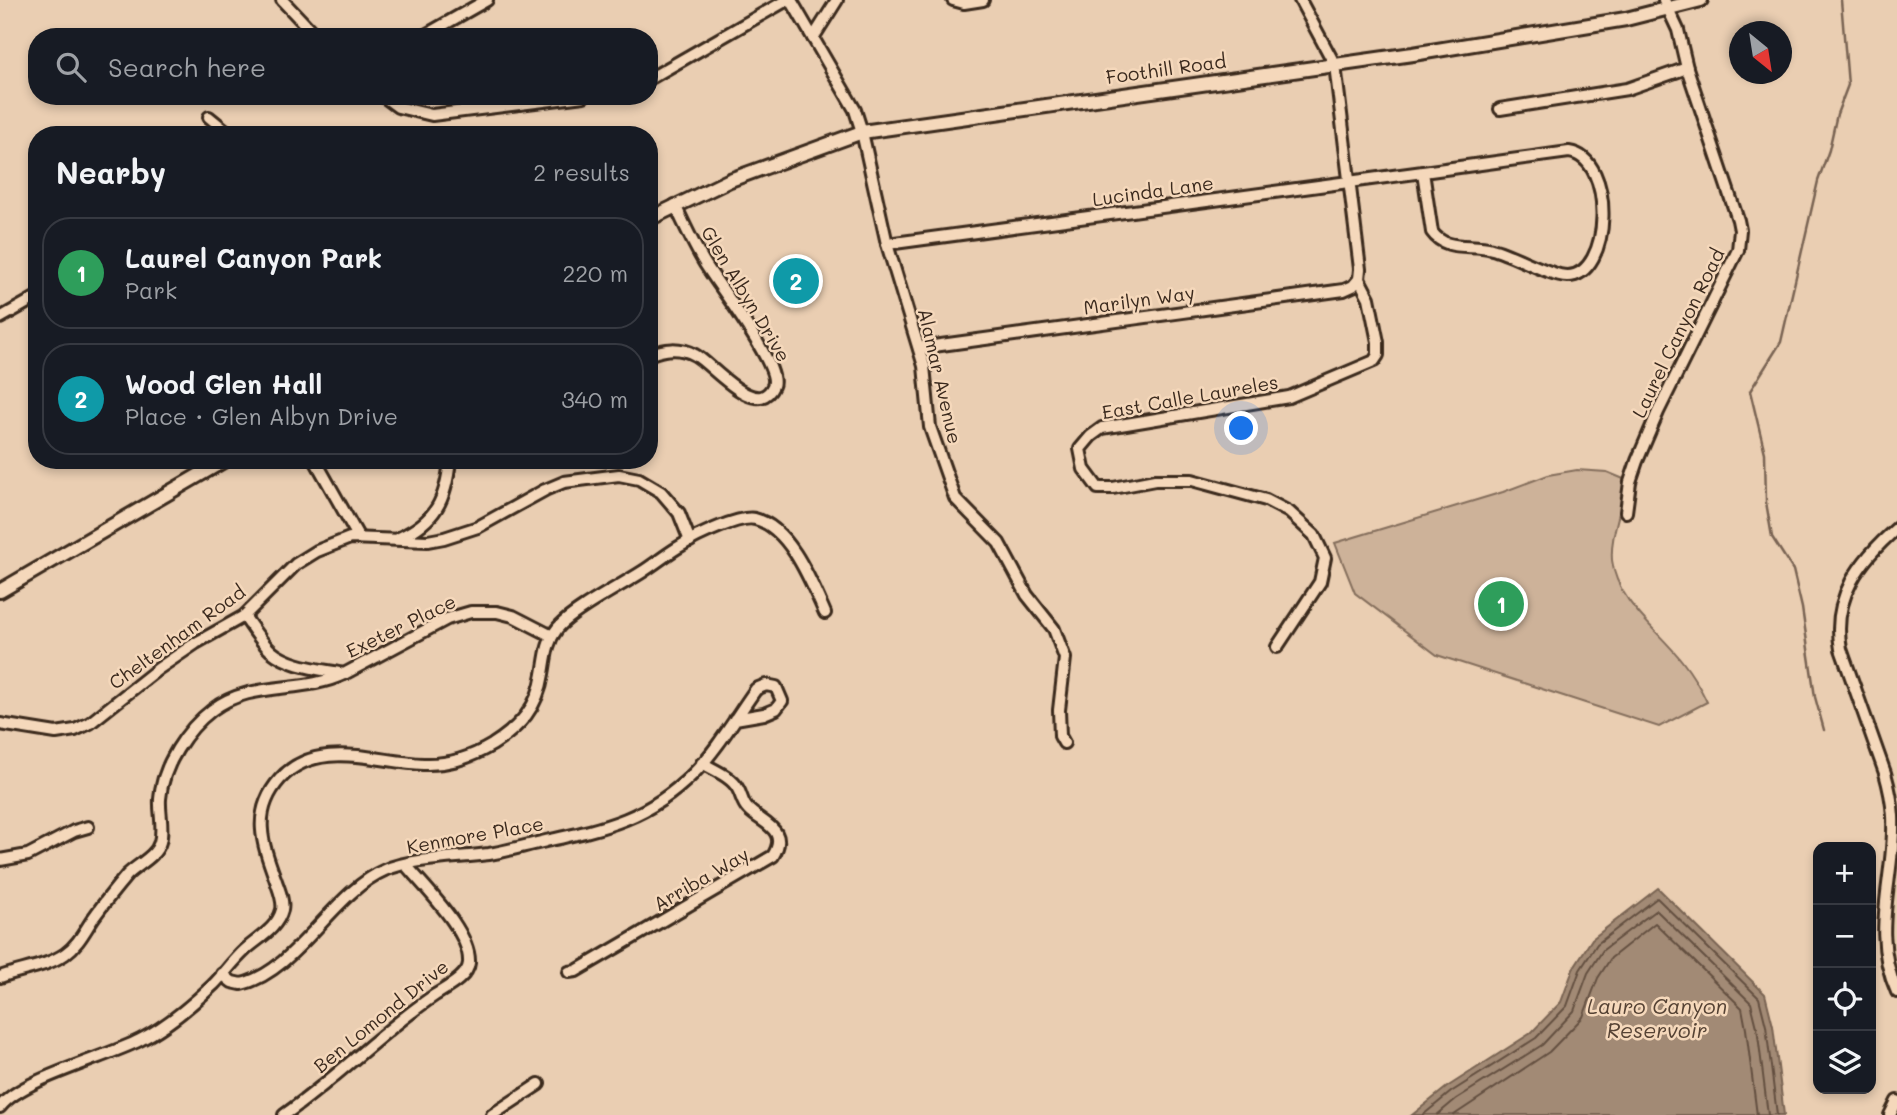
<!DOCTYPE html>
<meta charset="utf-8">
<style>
:root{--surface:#171b24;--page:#242831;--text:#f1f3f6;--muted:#9ea1a6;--line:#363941;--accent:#8c9099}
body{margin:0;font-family:Mali,sans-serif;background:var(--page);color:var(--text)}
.controls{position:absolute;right:21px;bottom:21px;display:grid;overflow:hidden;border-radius:14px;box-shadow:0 4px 10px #0003}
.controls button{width:63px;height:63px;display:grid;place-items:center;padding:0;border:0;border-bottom:2px solid var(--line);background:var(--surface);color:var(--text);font:35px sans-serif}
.compass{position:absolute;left:1729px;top:21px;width:63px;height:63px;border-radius:50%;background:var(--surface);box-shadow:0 4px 10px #0003;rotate:150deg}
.you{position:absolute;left:1242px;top:429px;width:24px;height:24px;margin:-18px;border:5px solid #fff;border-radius:50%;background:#1a73e8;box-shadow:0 0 0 10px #1a73e833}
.badge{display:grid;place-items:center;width:46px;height:46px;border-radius:50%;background:var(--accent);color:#fff;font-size:23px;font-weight:700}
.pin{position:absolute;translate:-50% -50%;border:4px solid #fff;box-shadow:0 2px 7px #0006}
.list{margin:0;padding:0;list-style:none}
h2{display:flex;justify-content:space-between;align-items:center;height:91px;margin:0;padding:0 28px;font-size:30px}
h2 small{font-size:23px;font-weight:400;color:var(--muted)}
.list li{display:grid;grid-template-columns:46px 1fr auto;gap:21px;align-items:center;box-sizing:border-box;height:112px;margin:0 14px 14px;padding:0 14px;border:2px solid var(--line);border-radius:28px}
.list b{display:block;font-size:26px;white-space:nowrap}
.list p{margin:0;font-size:23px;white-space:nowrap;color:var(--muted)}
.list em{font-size:23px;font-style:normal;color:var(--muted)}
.icon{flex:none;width:38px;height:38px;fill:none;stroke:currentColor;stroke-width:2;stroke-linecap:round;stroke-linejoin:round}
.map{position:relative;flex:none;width:1897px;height:1115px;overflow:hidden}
.search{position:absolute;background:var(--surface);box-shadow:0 4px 10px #0003;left:28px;top:28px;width:630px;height:77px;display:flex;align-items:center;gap:18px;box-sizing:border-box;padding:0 24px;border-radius:28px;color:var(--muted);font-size:26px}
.panel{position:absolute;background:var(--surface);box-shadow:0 4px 10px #0003;left:28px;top:126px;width:630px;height:343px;border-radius:28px}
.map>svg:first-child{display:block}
.green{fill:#cdb299;stroke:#846e5c;stroke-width:2}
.water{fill:#a28a75;stroke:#796452;stroke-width:2}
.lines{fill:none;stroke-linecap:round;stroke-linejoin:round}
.shore{stroke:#645041;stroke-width:2}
.stream{stroke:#796452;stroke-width:2.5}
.minor-casing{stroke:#3b2a1e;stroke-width:16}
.major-casing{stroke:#3b2a1e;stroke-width:18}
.minor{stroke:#f5d8bb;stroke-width:10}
.major{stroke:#f5d8bb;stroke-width:12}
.labels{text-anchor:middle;stroke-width:5;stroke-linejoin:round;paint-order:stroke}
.street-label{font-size:19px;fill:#3b2a1e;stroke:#f5d8bb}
.water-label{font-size:21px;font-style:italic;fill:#554234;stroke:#f5d8bb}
</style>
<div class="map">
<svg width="1897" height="1115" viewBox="0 0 1897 1115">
<rect width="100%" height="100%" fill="#eaceb2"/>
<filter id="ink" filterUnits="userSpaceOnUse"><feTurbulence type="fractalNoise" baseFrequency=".0143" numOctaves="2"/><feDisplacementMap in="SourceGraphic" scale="14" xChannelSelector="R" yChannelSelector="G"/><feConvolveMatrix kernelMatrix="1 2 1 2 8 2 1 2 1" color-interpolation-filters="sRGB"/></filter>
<g filter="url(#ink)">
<!-- green -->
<path class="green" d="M 1577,470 L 1607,472 L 1626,480 C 1623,507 1610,534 1612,560 C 1616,601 1659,631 1682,661 C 1692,674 1700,687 1707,702 L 1659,727 L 1437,655 L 1355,593 L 1335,543 L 1503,492 L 1548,475 Z"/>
<!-- water -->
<path class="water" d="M 1658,888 L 1765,994 L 1773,1026 L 1784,1115 L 1412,1115 L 1447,1087 L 1531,1033 L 1561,1002 L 1574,967 L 1592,939 Z"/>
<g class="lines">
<!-- shore -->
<g class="shore">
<path d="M 1423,1115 L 1451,1092 L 1536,1038 L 1567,1006 L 1580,970 L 1597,944 L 1657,898 L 1759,998 L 1766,1026 L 1777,1115"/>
<path d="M 1437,1115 L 1456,1099 L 1542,1045 L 1574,1011 L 1588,973 L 1603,950 L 1656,910 L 1751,1003 L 1757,1027 L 1768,1115"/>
<path d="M 1454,1115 L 1549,1052 L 1583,1017 L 1598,978 L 1611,958 L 1655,923 L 1742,1008 L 1746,1029 L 1757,1115"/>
</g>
<!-- stream -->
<path class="stream" d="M 1824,730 L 1815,697 L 1802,608 L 1793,570 L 1772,537 L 1766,502 L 1765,453 L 1750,391 L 1781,342 L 1818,181 L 1829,150 L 1837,114 L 1848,85 L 1841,0"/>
<defs>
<g id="minor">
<path d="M 282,0 L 317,37"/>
<path d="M 791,0 L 855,110 L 862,132 L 887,244 L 924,366 L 930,427 L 955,498 L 999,543 L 1027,595 L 1054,629 L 1065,658 L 1059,710 L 1060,736 L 1064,743"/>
<path d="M 953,0 L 964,3 L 983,0"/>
<path d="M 422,37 L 487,0"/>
<path d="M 813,38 L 837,0"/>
<path d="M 649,79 L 787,0"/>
<path d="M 383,96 L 398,107 L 432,115 L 584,96"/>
<path d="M 1500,109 L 1627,89 L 1687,68"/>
<path d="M 209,117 L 231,135"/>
<path d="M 1569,152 C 1616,158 1612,277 1567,276 C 1550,276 1512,254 1492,249 C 1471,243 1446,252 1432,232 L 1423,172 Z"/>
<path d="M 887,244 L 1423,172"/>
<path d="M 0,318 L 37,297"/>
<path d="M 919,348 L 1344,290 L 1353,286 L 1359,279"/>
<path d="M 649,355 C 664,348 681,347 695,355 C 711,363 757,421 773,386 C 782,367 716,283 704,262 C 693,244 684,224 675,205"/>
<path d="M 315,460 L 359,538"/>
<path d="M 1626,512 L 1630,482 L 1637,461 L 1658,412 L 1738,250 L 1740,230 L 1738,220 L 1687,68 L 1678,30 L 1664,0"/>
<path d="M 1897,528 C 1860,560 1831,598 1841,649 L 1885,773 C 1889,787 1892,801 1893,816 C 1896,878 1869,930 1897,992"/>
<path d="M 399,538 C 436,521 446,500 450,460"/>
<path d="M 244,616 C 252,627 260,641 271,651 C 290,667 320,669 344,674 L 447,619 L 471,612 L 497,612 L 513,616 L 552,636"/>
<path d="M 1277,647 L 1320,582 L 1325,558 L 1314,535 L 1289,512 L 1266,500 L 1192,480 L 1155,480 L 1113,488 L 1098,488 L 1084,469 L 1080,449 L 1091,436 L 1102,428 L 1289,397 L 1374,361 L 1378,355 L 1378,342 L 1369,298 L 1359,279 L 1360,269 L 1335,65 L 1300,0"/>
<path d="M 0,724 L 56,733 L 75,730 L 90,723 L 158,669 L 196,643 L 244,616 L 296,564 L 317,551 L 350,538 L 428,541 L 444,538 L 478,527 L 545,490 L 564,482 L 619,475 L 639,479 L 661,492 L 679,513 L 690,541"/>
<path d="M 0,860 L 28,855 L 74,831 L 88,827"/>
<path d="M 569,972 L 576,971 L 773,856 C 790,829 761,823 748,809 C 742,803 742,796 738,789 C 732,777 714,770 702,763"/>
<path d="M 222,974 L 232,982 L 241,984 C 296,972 333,892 385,870 C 412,858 459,858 489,854 C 508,851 527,845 546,841 C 605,828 648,819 693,774 C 717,750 736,717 756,689 L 766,685 L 776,687 L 782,701 L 776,709 L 764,714 L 735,719"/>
<path d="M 0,977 C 21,969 46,967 65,954 C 79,944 85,930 94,917 C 104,903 116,888 127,875 C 138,864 156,857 160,842 C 164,828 159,813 160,799 C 162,766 187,729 212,710 C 251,680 302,694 344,674"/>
<path d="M 0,1107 C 21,1079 105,1058 140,1040 C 166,1027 192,1005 213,985 C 224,974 233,961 245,950 C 258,938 277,929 282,910 C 284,901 279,890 276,881 C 263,845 250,813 280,779 C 317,738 376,762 423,764 C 447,765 472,757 492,745 C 520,727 538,707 543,674 C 546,658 546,643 557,629 C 570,612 622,585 642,572 C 656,563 668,553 682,545 C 696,536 741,515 755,519 C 790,527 812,584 825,613"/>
<path d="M 284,1115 C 337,1078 382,1031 435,995 C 446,988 468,977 469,963 C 471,932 425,888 406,865"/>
<path d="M 492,1115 L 539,1084"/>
<path d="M 1890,1115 L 1897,1101"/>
</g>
<g id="major">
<path d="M 649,219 L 730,180 L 862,132 L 1413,54 L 1626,19 L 1701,0"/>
<path d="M 0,591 L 225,460"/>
</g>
</defs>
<!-- minor casing -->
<use href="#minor" class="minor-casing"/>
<!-- major casing -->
<use href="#major" class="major-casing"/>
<!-- minor -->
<use href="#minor" class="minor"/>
<!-- major -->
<use href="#major" class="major"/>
</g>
</g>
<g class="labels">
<!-- street labels -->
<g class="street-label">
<text transform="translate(1166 69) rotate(-8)" y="7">Foothill Road</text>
<text transform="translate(1153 191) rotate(-8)" y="7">Lucinda Lane</text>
<text transform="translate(746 294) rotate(59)" y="7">Glen Albyn Drive</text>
<text transform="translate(1139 300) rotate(-8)" y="7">Marilyn Way</text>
<text transform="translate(1678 333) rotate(-64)" y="7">Laurel Canyon Road</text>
<text transform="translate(940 376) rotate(77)" y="7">Alamar Avenue</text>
<text transform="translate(1190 397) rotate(-10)" y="7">East Calle Laureles</text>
<text transform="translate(401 626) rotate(-26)" y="7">Exeter Place</text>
<text transform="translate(177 637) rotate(-36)" y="7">Cheltenham Road</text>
<text transform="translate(475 835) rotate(-10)" y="7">Kenmore Place</text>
<text transform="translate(701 879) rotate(-30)" y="7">Arriba Way</text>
<text transform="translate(381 1016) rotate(-39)" y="7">Ben Lomond Drive</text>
</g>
<!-- water labels -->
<g class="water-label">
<text x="1657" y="1014">Lauro Canyon<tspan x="1657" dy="24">Reservoir</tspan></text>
</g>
</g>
</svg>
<div class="controls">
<button>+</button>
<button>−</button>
<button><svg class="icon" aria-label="locate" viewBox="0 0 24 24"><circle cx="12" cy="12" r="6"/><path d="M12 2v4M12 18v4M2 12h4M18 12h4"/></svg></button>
<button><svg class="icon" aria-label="layers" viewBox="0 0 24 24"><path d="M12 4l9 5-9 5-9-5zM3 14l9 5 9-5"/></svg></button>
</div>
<svg class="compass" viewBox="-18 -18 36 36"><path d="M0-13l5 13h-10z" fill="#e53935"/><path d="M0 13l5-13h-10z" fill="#9ea1a6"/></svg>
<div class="you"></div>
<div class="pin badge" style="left:1501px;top:604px;background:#2e9e5b">1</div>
<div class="pin badge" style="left:796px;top:281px;background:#0f9aa8">2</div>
<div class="search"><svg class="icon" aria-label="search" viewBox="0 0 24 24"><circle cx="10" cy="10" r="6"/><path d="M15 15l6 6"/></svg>Search here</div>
<section class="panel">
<h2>Nearby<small>2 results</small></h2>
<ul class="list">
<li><span class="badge" style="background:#2e9e5b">1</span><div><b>Laurel Canyon Park</b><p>Park</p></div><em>220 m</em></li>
<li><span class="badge" style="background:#0f9aa8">2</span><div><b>Wood Glen Hall</b><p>Place · Glen Albyn Drive</p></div><em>340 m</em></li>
</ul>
</section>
</div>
